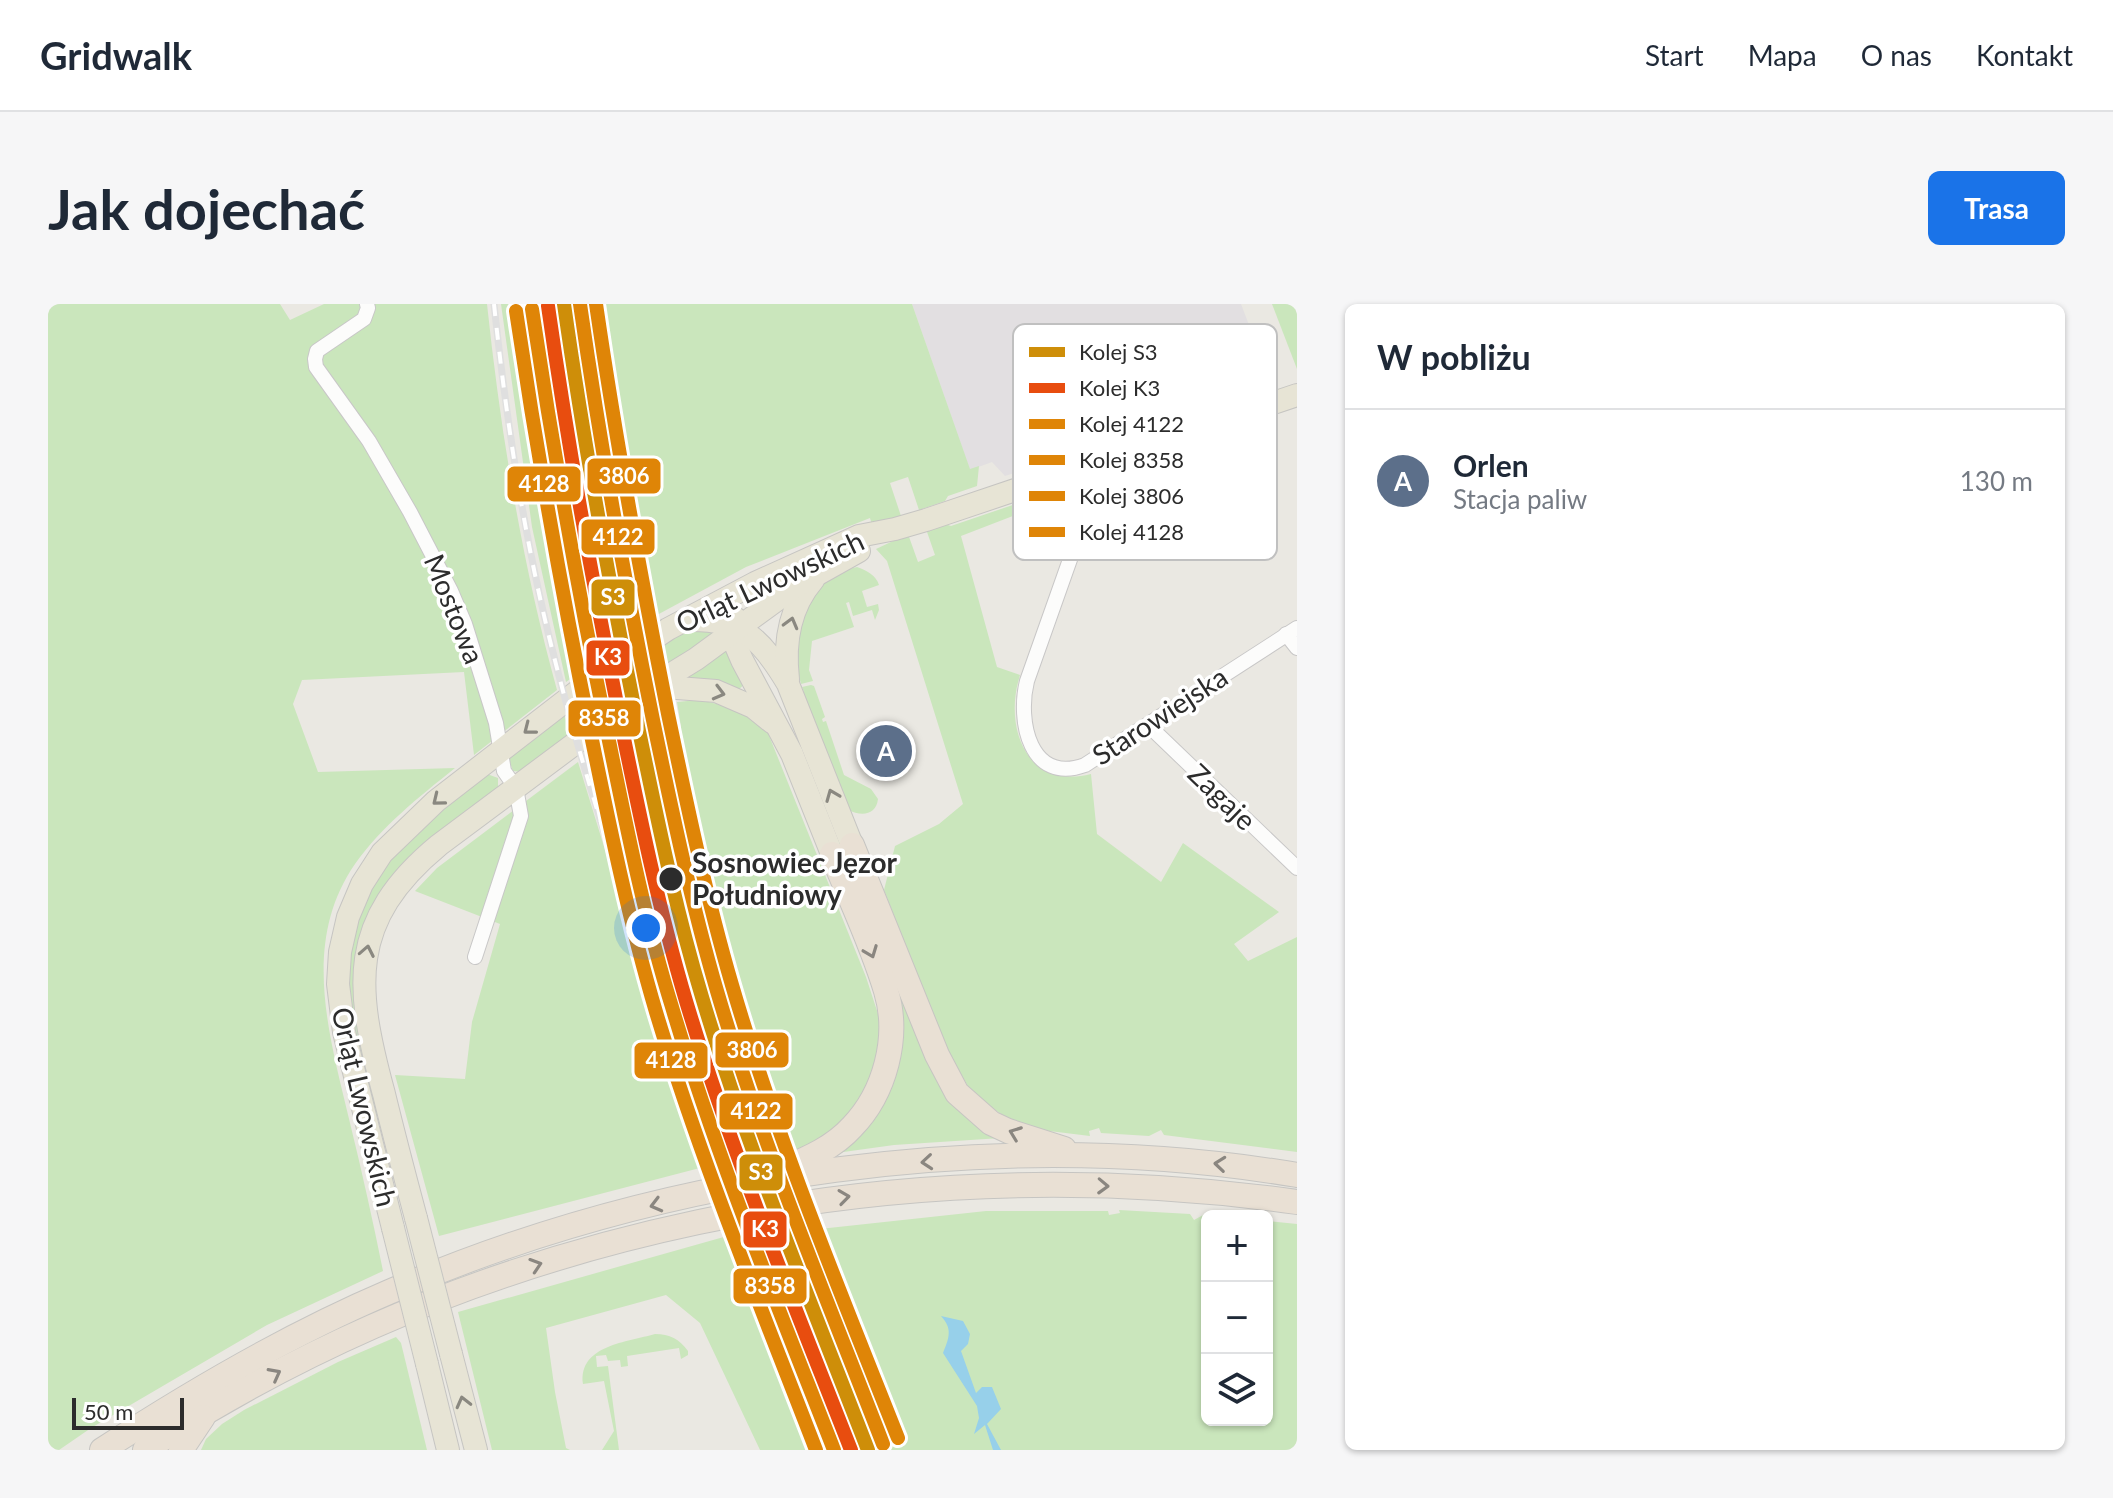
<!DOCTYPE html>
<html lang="pl">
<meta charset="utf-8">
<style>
:root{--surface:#fff;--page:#f6f6f7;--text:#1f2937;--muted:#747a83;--line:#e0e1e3;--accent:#1a73e8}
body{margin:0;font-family:Lato,sans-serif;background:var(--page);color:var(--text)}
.controls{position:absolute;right:24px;bottom:24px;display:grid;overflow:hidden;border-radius:12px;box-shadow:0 2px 6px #0004}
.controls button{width:72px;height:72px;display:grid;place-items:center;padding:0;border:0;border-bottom:2px solid var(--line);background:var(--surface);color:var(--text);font:40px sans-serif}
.scale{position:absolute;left:24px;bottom:20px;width:112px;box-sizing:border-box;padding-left:8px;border:4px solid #2c2c2c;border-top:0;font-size:22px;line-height:28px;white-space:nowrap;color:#2c2c2c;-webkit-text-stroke:6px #fff;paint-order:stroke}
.you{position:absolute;left:598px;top:624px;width:28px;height:28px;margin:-20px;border:6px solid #fff;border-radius:50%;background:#1a73e8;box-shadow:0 0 0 12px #1a73e833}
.badge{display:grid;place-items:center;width:52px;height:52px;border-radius:50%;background:var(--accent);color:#fff;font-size:26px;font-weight:700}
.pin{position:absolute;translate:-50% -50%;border:4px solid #fff;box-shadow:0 2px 8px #0006}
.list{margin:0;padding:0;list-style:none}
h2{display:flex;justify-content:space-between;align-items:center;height:104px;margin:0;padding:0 32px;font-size:34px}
h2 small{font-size:26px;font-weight:400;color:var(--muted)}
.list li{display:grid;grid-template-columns:52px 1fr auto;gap:24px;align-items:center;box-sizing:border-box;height:144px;padding:0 32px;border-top:2px solid var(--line)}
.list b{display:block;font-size:30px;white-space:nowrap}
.list p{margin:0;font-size:26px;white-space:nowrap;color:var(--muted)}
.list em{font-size:26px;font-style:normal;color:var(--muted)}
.icon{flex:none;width:44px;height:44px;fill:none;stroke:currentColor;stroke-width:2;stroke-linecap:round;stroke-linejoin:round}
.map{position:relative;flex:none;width:1249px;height:1146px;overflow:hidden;border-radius:12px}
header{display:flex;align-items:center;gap:48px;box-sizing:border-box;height:112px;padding:0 40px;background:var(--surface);border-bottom:2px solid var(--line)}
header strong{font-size:38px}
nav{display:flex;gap:44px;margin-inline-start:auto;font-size:28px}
.intro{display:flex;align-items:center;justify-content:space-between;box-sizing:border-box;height:192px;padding:0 48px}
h1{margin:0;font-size:56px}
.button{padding:20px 36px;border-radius:12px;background:var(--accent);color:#fff;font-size:28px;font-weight:700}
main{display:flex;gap:48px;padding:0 48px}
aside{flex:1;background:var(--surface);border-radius:12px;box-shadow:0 2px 6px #0004}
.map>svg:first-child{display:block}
.industrial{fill:#e2dfe1}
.green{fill:#cae6bc}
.water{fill:#97d0ea}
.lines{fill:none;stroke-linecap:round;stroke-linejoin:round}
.street-casing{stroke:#c8c7c7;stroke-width:16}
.primary-casing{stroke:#c6c5c2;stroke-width:24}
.highway-casing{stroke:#c6c5c2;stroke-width:26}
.street{stroke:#fcfcfb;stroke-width:14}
.primary{stroke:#e7e4d5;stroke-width:22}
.highway{stroke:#e9e0d4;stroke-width:24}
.rail-casing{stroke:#dfdfdf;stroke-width:7}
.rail{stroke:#fff;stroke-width:4;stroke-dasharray:12;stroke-linecap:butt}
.primary-bridge-casing{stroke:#c6c5c2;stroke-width:24;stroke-linecap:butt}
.primary-bridge{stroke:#e7e4d5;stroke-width:22}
.rail-1-casing{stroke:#fff;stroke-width:20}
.rail-2-casing{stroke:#fff;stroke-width:20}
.rail-3-casing{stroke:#fff;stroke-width:20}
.rail-4-casing{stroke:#fff;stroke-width:20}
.rail-5-casing{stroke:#fff;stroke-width:20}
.rail-6-casing{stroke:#fff;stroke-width:20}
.rail-1{stroke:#ce8e09;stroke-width:14}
.rail-2{stroke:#e84d0f;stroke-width:14}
.rail-3{stroke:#df8507;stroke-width:14}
.rail-4{stroke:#df8507;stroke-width:14}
.rail-5{stroke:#df8507;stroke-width:14}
.rail-6{stroke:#df8507;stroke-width:14}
.oneway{stroke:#8a8880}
.oneway2{stroke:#8a8680}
.stop-dot{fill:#2c2c2c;stroke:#fff;stroke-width:3}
.labels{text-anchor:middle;stroke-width:7;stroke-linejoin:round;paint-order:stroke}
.street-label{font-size:28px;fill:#2c2c2c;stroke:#fff}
.stop-label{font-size:28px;font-weight:bold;fill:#2c2c2c;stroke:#fff;text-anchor:start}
.key{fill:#fff;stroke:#c0c0c0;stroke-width:2}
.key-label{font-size:22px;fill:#2c2c2c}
.line-badge{stroke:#fff;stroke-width:3}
.badge-label{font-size:22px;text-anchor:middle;font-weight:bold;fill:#fff}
</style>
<header>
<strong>Gridwalk</strong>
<nav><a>Start</a><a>Mapa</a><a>O nas</a><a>Kontakt</a></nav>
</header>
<div class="intro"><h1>Jak dojechać</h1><a class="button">Trasa</a></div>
<main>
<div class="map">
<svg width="1249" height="1146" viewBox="0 0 1249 1146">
<rect width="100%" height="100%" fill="#eae8e2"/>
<!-- industrial -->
<path class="industrial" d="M 864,0 L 1193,0 L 1224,81 L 1112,122 L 957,172 L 944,158 L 922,166 Z"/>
<!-- green -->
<g class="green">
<path d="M 0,0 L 232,0 L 242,16 L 276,0 L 439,0 C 453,131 474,259 509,386 L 426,451 L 416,368 L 254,376 L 245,400 L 270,468 L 407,464 C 371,493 334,522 307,560 C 252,639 282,734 302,819 C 314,868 325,917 335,967 L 219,1021 L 43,1124 L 11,1146 L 0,1146 Z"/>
<path d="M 453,0 L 509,0 L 542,215 L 569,342 L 518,378 L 484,223 Z"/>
<path d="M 537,0 L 864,0 L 922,165 L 931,162 L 929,182 L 900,192 L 897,197 L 871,206 L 860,173 L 842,179 L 853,212 L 824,221 L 822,214 L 698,263 L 596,318 L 588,318 L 560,169 Z"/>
<path d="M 1224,0 L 1249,0 L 1249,65 Z"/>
<path d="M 1041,175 L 1043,181 L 1037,193 L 1019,191 L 913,232 L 949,363 L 972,371 C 955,424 979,486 1043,470 L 1049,530 L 1113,578 L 1135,539 L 1231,608 L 1186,640 L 1200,657 L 1249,633 L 1249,848 L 1116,831 L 1113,826 L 1101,832 L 1053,829 L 1051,824 L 1041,827 L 1042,832 L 993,826 L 964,817 L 941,802 L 921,784 L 899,746 L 836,586 L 847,542 L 891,520 L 915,500 L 839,257 L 828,245 L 860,230 L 870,258 L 887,251 L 878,225 L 894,219 L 903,222 Z"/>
<path d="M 809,263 C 818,266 828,271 831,281 L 814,287 L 819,303 L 830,300 L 831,306 L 827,316 L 824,306 L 805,312 L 801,298 L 798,299 L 806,323 L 764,337 L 761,366 L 765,377 L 753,380 C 742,333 756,275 809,263 Z"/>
<path d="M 676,325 L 609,367 L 608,362 L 599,364 L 596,351 L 638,326 Z"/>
<path d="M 675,341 L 699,378 L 690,386 L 633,377 Z"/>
<path d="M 574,366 L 579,391 L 532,427 L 525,402 Z"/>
<path d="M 763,381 L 766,382 L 777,413 L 774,415 L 775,418 L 778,417 L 796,471 L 823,485 L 830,495 C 828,512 813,512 800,506 L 753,389 L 756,388 L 754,383 Z"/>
<path d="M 650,396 C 676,400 702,409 720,429 L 818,673 L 832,716 L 833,739 L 818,785 L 794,821 L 768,838 L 725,855 L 704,797 L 712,793 L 686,713 L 658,613 L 620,426 L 633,423 L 629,398 Z"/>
<path d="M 516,410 L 523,433 L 475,468 L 465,467 L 461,456 L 464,450 Z"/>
<path d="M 560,436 L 564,455 L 582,452 C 606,571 635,689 675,804 L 683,801 L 693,831 L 671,831 L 584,595 L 539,453 Z"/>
<path d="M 530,458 L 569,585 L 671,859 L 391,932 L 347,771 L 417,775 L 424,718 L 452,620 L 367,587 L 389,564 Z"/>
<path d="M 439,470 L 450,474 L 450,485 C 424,508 392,524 367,548 C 281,627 305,710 331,809 L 325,811 C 315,772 303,731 300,691 C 293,585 363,528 439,470 Z"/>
<path d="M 839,667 L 953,834 L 846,841 L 781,850 L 830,804 Z"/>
<path d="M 1071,906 L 1142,910 L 1146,916 L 1157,910 L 1174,912 L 1159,912 L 1159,1116 L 1219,1116 L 1219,917 L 1249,920 L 1249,1146 L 839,1146 L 753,927 L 938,907 L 1060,907 L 1061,911 L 1072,909 Z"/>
<path d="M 727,920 L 739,951 L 811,1146 L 793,1146 L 707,924 Z"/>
<path d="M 697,927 L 780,1146 L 712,1146 L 652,1019 L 618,991 L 498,1024 L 507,1088 L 518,1144 L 522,1146 L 444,1146 L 410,1008 Z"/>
<path d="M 607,1030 C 622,1030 631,1035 640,1047 L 640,1051 L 633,1055 L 631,1044 L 579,1052 L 580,1062 L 573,1063 L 572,1056 L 560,1057 L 558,1051 L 548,1052 L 549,1063 L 560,1062 L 571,1146 L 554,1146 L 566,1127 L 556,1077 L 535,1080 C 530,1041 580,1038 607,1030 Z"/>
<path d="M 348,1033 L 353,1039 L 379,1146 L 153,1146 L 158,1135 L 174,1120 L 196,1106 L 290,1058 Z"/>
</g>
<!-- water -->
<path class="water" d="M 893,1012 L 915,1017 L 922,1030 L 920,1040 L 913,1047 L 928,1089 L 934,1083 L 944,1083 L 953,1105 L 939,1120 L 953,1146 L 945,1146 L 937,1121 L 926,1130 L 931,1114 L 929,1102 L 895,1049 C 901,1034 905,1025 893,1012 Z"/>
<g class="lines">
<defs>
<g id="street">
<path d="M 319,0 L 320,4 L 316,15 L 269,47 L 267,55 L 268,63 L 321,137 L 362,208 L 403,287 L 417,320 L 448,419 L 456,467 L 468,484 L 473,512 L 427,653"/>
<path d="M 1047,158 L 1050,169 L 1048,182 L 979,377 C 969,417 982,481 1037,461 L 1249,324"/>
<path d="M 1238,330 L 1249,344"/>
<path d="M 1100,421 L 1249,564"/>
</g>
<g id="primary">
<path d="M 687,314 L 688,342 L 694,356 L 744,450 L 784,550"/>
<path d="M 641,316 C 695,315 714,336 740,380 L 804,541"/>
<path d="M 740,375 C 736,340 741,304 765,276"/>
<path d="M 604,382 L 668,387 L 705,403 L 725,419"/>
<path d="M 368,914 C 357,873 346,831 336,790 C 307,683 299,617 391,541 L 604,382 L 648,355 L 745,284 L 811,247"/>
<path d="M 345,924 L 296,728 L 290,680 L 292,648 L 300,613 L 314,580 L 334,549 L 388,497 L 543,377 L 620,325 L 707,279 L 811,232 L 847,225 L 878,216 L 1249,91"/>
<path d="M 403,1050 L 428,1146"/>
<path d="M 379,1060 L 400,1146"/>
</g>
<g id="highway">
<path d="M 804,541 L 889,751 L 909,789 L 943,819 L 960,827 L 1016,845"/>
<path d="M 737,864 C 761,854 786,843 804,823 C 837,789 852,733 838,687 C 824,640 802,595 784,550"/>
<path d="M 54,1146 C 146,1086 240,1031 341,988 C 618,868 951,821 1249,871"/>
<path d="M 97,1146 C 436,925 849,842 1249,898"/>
<path d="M 133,1146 L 155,1113"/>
</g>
</defs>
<!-- street casing -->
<use href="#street" class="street-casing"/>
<!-- primary casing -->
<use href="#primary" class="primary-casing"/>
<!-- highway casing -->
<use href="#highway" class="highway-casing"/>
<!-- street -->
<use href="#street" class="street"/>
<!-- primary -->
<use href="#primary" class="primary"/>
<!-- highway -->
<use href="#highway" class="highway"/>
<defs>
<path id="rail" d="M 446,0 C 459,124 478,247 510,368 C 579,635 687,890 788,1146"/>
</defs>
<!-- rail casing -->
<use href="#rail" class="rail-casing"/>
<!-- rail -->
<use href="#rail" class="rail"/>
<defs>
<g id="primary-bridge">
<path d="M 368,914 L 403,1050"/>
<path d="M 345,924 L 379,1060"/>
</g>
</defs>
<!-- primary-bridge casing -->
<use href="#primary-bridge" class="primary-bridge-casing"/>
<!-- primary-bridge -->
<use href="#primary-bridge" class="primary-bridge"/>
<defs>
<path id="rail-1" d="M 516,0 C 536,141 562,282 590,422 C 609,513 627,604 654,693 C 700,847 762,996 820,1146"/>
<path id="rail-2" d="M 500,2 C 520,142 545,281 573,420 C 592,513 611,606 638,697 C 684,850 745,998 803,1146"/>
<path id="rail-3" d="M 532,0 C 552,139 577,278 605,416 C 624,507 643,598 669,687 C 714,841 777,990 835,1140"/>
<path id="rail-4" d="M 484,5 C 505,146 530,287 559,427 C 578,520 596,613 624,703 C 669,854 729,1000 786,1146"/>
<path id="rail-5" d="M 548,0 C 568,137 593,274 620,410 C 639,501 658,592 684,681 C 729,835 791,985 850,1134"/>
<path id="rail-6" d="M 468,7 C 489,149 514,290 543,431 C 562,524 581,617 608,708 C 653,857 712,1001 768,1146"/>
</defs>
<!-- rail-1 casing -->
<use href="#rail-1" class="rail-1-casing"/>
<!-- rail-2 casing -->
<use href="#rail-2" class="rail-2-casing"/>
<!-- rail-3 casing -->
<use href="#rail-3" class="rail-3-casing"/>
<!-- rail-4 casing -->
<use href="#rail-4" class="rail-4-casing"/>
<!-- rail-5 casing -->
<use href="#rail-5" class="rail-5-casing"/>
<!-- rail-6 casing -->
<use href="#rail-6" class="rail-6-casing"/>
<!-- rail-1 -->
<use href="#rail-1" class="rail-1"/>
<!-- rail-2 -->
<use href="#rail-2" class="rail-2"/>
<!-- rail-3 -->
<use href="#rail-3" class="rail-3"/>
<!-- rail-4 -->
<use href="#rail-4" class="rail-4"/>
<!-- rail-5 -->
<use href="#rail-5" class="rail-5"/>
<!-- rail-6 -->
<use href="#rail-6" class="rail-6"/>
</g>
<!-- one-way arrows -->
<defs><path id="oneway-chevron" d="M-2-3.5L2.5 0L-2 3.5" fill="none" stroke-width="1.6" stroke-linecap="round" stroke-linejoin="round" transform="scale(2)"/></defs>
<g class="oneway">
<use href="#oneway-chevron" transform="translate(743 319) rotate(-75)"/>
<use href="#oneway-chevron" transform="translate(671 389) rotate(15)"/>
<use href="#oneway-chevron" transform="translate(481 425) rotate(142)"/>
<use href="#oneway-chevron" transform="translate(784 491) rotate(-112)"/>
<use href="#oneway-chevron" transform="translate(390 496) rotate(141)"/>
<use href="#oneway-chevron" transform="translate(319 647) rotate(-79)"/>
<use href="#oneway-chevron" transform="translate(415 1098) rotate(-104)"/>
</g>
<g class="oneway2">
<use href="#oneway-chevron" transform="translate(823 648) rotate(69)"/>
<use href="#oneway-chevron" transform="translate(967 829) rotate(-159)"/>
<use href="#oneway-chevron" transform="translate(879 858) rotate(175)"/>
<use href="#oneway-chevron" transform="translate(1172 860) rotate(-174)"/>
<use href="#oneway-chevron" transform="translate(1055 882) rotate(2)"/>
<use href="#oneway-chevron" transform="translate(796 893) rotate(-8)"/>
<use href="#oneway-chevron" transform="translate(608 901) rotate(165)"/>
<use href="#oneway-chevron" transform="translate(488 961) rotate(-18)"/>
<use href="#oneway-chevron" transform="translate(227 1070) rotate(-28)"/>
</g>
<!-- markers -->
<circle class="stop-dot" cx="623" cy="575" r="13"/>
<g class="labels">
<!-- street labels -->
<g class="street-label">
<text transform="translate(722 278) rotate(-25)" y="10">Orląt Lwowskich</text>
<text transform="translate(406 305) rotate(68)" y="10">Mostowa</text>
<text transform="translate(1112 412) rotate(-33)" y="10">Starowiejska</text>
<text transform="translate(1174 493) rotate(44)" y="10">Zagaje</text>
<text transform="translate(316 803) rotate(77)" y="10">Orląt Lwowskich</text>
</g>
<!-- stop labels -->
<g class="stop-label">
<text x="644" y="569">Sosnowiec Jęzor<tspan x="644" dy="32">Południowy</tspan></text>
</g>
</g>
<!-- legend -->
<rect x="965" y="20" width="264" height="236" rx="12" class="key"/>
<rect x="981" y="43" width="36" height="10" fill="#ce8e09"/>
<rect x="981" y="79" width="36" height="10" fill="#e84d0f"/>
<rect x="981" y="115" width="36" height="10" fill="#df8507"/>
<rect x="981" y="151" width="36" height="10" fill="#df8507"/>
<rect x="981" y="187" width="36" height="10" fill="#df8507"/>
<rect x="981" y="223" width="36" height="10" fill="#df8507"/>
<g class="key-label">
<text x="1031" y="56">Kolej S3</text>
<text x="1031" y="92">Kolej K3</text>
<text x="1031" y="128">Kolej 4122</text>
<text x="1031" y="164">Kolej 8358</text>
<text x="1031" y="200">Kolej 3806</text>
<text x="1031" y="236">Kolej 4128</text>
</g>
<g class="line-badge">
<rect x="538" y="153" width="76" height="38" rx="8" fill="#df8507"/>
<rect x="458" y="161" width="76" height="38" rx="8" fill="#df8507"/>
<rect x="532" y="214" width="76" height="38" rx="8" fill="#df8507"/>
<rect x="542" y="274" width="46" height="39" rx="8" fill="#ce8e09"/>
<rect x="537" y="335" width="46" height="38" rx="8" fill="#e84d0f"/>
<rect x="519" y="395" width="75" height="39" rx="8" fill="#df8507"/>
<rect x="666" y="727" width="76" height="38" rx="8" fill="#df8507"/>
<rect x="585" y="737" width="76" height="39" rx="8" fill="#df8507"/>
<rect x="670" y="788" width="76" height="39" rx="8" fill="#df8507"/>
<rect x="690" y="849" width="46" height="39" rx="8" fill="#ce8e09"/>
<rect x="694" y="906" width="46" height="39" rx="8" fill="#e84d0f"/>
<rect x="684" y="963" width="76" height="38" rx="8" fill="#df8507"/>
</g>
<g class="badge-label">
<text x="576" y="180">3806</text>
<text x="496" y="188">4128</text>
<text x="570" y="241">4122</text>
<text x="565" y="301">S3</text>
<text x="560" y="361">K3</text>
<text x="556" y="422">8358</text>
<text x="704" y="754">3806</text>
<text x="623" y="764">4128</text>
<text x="708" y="815">4122</text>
<text x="713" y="876">S3</text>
<text x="717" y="933">K3</text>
<text x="722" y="990">8358</text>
</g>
</svg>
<div class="controls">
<button>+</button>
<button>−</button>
<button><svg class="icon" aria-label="layers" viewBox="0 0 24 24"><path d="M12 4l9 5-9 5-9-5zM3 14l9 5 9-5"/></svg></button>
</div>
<div class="scale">50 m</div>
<div class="you"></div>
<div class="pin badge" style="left:838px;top:447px;background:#5c6f8a">A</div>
</div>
<aside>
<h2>W pobliżu<small></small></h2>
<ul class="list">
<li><span class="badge" style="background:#5c6f8a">A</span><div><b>Orlen</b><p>Stacja paliw</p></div><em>130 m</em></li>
</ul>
</aside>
</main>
